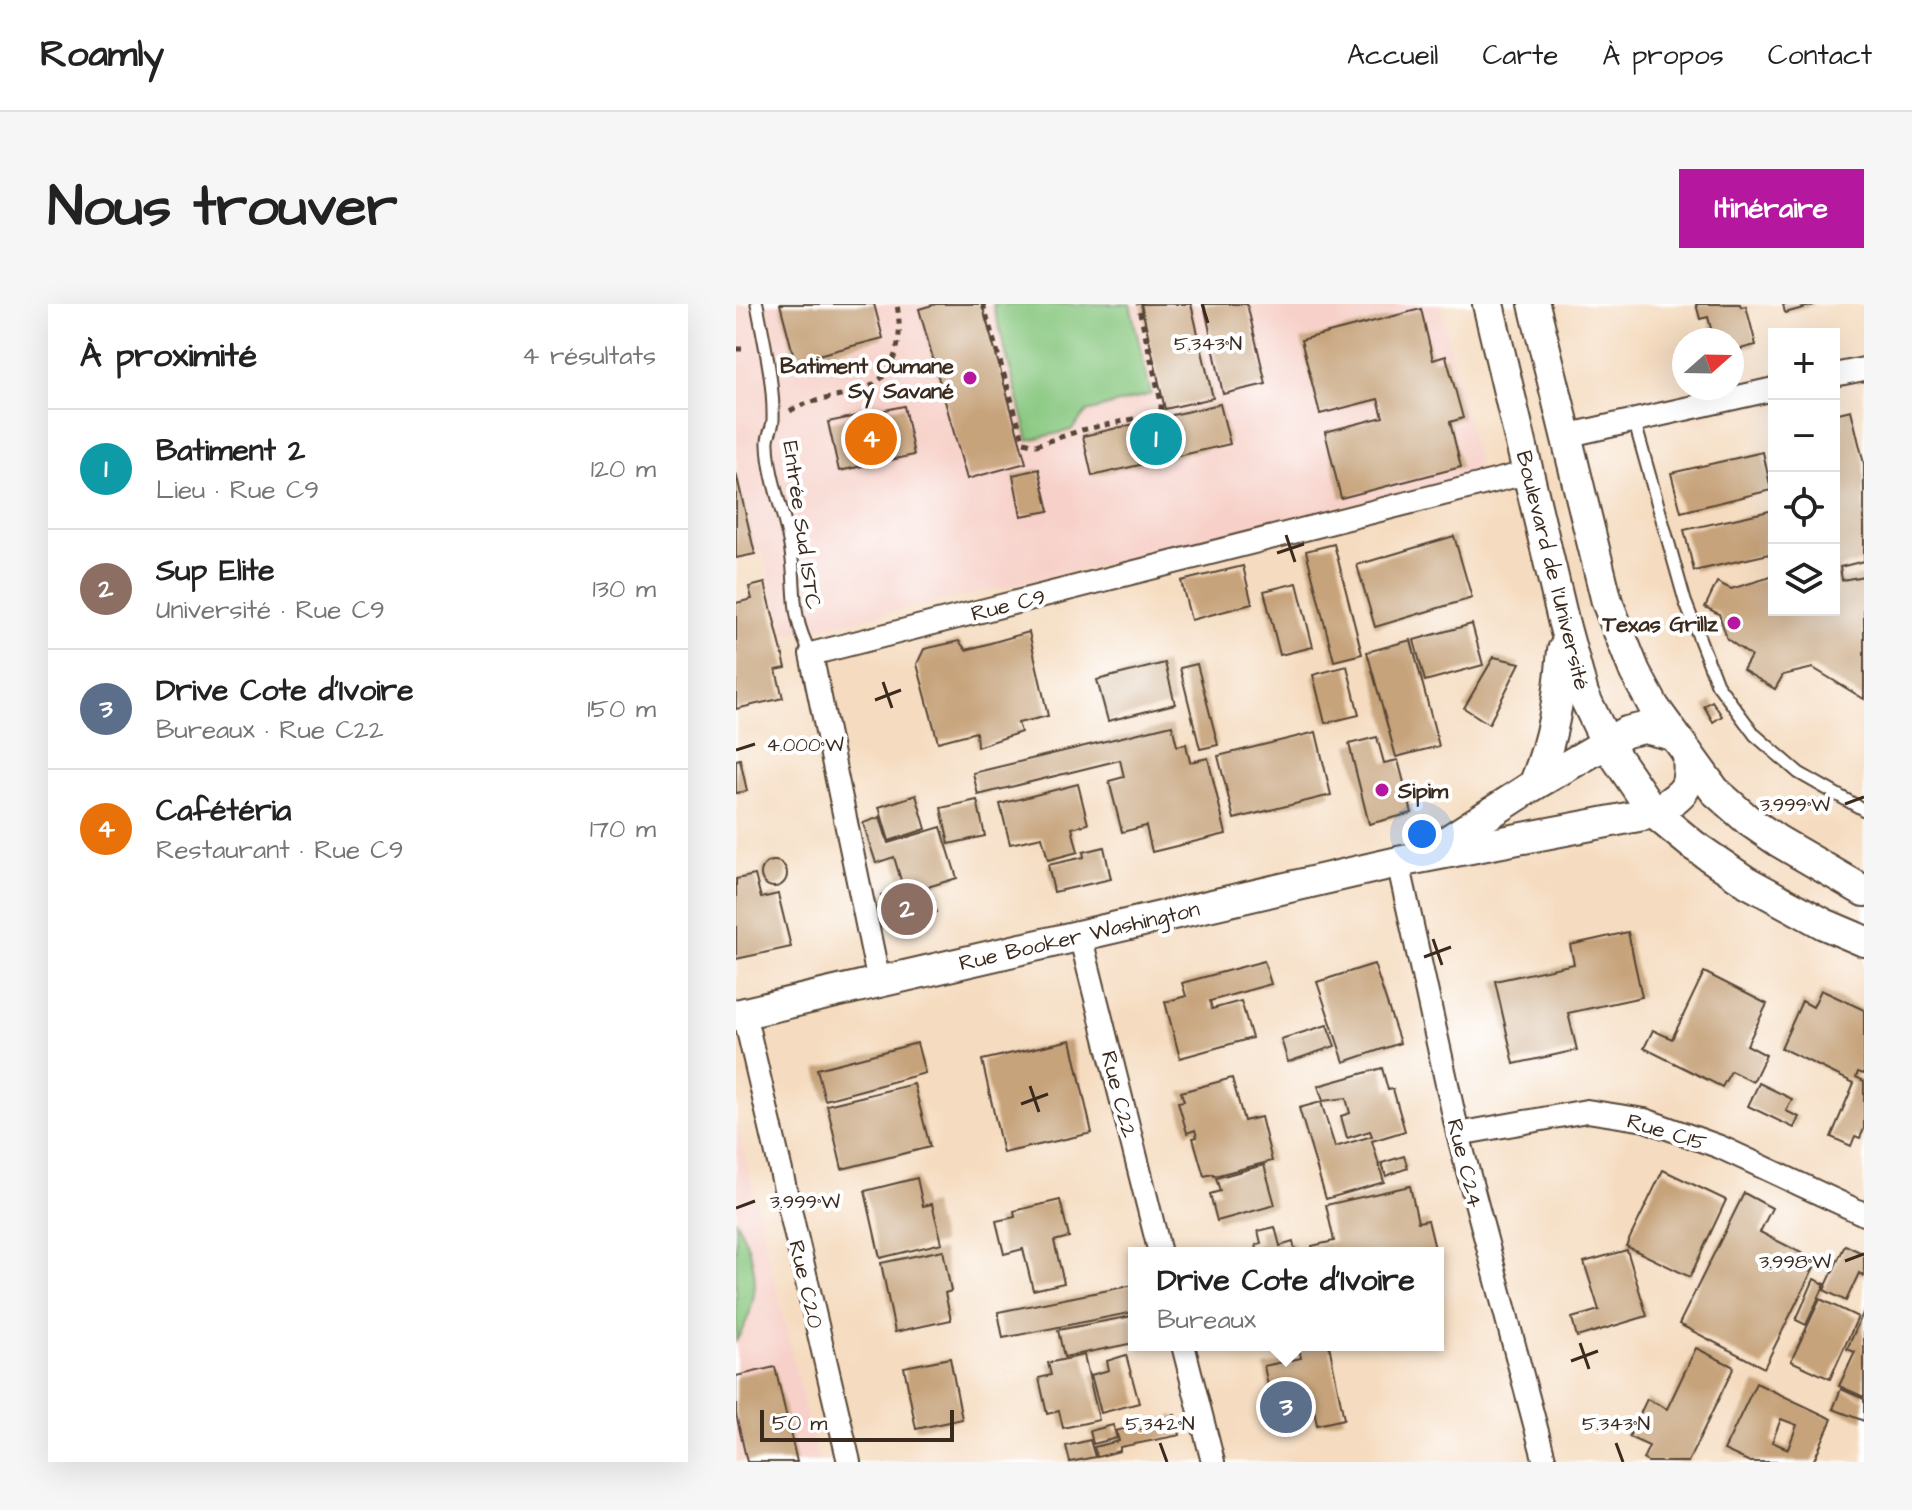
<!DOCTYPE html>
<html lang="fr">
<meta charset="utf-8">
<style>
:root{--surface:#fff;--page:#f6f6f6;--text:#222;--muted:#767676;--line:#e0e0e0;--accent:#b5179e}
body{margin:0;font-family:"Architects Daughter",sans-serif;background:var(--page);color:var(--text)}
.controls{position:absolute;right:24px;top:24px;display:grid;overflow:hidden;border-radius:0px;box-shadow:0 8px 32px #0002}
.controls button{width:72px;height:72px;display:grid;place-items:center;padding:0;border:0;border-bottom:2px solid var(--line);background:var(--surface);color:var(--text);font:40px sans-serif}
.compass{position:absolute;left:936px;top:24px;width:72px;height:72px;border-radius:50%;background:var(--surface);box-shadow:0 8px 32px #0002;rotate:70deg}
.scale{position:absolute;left:24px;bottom:20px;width:194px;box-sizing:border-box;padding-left:8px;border:4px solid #3b2a1e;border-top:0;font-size:22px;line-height:28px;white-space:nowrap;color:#3b2a1e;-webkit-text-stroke:6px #fff;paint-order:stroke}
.you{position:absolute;left:686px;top:530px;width:28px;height:28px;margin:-20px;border:6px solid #fff;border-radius:50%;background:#1a73e8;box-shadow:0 0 0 12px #1a73e833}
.badge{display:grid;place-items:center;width:52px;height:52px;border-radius:50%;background:var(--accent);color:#fff;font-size:26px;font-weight:700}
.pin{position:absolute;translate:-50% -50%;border:4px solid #fff;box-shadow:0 2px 8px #0006}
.popup{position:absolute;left:392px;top:943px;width:316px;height:104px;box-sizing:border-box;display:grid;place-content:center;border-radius:0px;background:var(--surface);filter:drop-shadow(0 2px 6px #0005);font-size:26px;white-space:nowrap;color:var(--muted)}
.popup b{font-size:30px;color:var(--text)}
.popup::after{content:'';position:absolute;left:50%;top:100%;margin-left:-16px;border:16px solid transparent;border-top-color:var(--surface)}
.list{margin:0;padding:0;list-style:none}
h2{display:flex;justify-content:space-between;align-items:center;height:104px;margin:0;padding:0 32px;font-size:34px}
h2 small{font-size:26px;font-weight:400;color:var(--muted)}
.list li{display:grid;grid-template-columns:52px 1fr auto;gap:24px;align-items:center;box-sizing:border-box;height:120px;padding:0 32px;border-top:2px solid var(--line)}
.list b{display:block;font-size:30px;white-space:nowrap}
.list p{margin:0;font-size:26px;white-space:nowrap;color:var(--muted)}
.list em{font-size:26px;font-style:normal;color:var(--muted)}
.icon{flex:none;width:44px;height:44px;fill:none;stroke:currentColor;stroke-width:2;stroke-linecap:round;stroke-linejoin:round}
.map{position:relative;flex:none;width:1128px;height:1158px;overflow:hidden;border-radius:0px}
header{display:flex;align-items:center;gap:48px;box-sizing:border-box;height:112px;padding:0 40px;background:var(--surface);border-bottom:2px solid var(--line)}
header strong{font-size:38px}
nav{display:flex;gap:44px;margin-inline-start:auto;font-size:28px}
.intro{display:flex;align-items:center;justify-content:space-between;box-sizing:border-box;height:192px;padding:0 48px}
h1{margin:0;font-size:56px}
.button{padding:20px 36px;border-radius:0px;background:var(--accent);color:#fff;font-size:28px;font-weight:700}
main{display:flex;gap:48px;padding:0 48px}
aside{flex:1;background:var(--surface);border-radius:0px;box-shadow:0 8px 32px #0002}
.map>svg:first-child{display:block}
.built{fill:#f7d1c9}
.park{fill:#85c67d;stroke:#60784e;stroke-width:2}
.building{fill:#c6a37a;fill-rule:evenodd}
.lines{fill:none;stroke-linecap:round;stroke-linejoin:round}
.lane-casing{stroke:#574536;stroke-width:15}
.street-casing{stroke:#574536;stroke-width:26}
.secondary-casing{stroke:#574536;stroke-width:34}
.path{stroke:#574536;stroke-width:5;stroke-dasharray:6 6;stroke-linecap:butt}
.lane{stroke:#fff;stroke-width:11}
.street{stroke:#fff;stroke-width:22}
.secondary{stroke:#fff;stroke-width:30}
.ticks{fill:none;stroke:#3b2a1e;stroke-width:3}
.poi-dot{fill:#b5179e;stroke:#fff;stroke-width:3}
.labels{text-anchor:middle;stroke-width:8;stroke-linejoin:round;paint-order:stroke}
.poi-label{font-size:22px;font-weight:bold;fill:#3b2a1e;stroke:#fff;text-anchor:end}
.street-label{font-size:22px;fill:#3b2a1e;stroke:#fff}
.ticks-label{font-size:20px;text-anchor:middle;fill:#3b2a1e;stroke:#fff;stroke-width:8;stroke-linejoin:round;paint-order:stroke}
</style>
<header>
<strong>Roamly</strong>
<nav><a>Accueil</a><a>Carte</a><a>À propos</a><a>Contact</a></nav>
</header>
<div class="intro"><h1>Nous trouver</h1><a class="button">Itinéraire</a></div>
<main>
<aside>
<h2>À proximité<small>4 résultats</small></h2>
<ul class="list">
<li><span class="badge" style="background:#0f9aa8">1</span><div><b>Batiment 2</b><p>Lieu · Rue C9</p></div><em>120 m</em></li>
<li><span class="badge" style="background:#8d6e63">2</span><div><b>Sup Elite</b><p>Université · Rue C9</p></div><em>130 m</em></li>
<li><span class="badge" style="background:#5c6f8a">3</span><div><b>Drive Cote d'Ivoire</b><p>Bureaux · Rue C22</p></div><em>150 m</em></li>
<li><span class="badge" style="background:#e8710a">4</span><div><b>Cafétéria</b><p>Restaurant · Rue C9</p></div><em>170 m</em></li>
</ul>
</aside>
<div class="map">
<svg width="1128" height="1158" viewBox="0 0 1128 1158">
<rect width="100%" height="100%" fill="#fff"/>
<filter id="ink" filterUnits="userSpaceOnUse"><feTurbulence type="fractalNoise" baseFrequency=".0125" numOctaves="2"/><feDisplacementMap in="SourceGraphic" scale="16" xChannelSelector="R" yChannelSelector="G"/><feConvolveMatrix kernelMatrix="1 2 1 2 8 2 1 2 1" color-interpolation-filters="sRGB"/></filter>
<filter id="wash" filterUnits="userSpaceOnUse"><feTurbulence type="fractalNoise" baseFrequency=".006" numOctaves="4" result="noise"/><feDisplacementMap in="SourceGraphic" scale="32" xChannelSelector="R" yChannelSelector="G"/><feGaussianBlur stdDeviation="1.8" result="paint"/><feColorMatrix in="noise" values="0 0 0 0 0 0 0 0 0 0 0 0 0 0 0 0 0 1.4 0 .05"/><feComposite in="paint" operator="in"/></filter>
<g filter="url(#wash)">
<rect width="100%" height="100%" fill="#f5dcc0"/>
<!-- built -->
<g class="built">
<path d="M 0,0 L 704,0 L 744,170 L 348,266 L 49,331 L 26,247 L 0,254 Z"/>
<path d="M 0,813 L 82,1158 L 0,1158 Z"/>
</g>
<!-- park -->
<g class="park">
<path d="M 257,0 L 394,0 L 415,90 L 351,108 L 335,126 L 293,136 Z"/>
<path d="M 0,917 C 24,960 26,995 0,1037 Z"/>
</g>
<g id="blocks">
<!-- building -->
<g class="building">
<path d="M 44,0 L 138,0 L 147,34 L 59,57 Z"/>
<path d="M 200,0 L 246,0 L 290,159 L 231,175 L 183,5 Z"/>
<path d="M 405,0 L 455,0 L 477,94 L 429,105 Z"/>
<path d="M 468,0 L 511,0 L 530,80 L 487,90 Z"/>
<path d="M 960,0 L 1004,0 L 1005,3 L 1010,2 L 1020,41 L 996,47 L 996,36 L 978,36 L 972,13 L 964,15 Z"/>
<path d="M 1047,0 L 1078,0 L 1078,1 L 1049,9 Z"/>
<path d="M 685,5 L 697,56 L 710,52 L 727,114 L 714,118 L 725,163 L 605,194 L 589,128 L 647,113 L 642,95 L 584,110 L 565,36 Z"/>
<path d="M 484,100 L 494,140 L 356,172 L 347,132 Z"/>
<path d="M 168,102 L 178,151 L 103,167 L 92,118 Z"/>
<path d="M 1115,106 L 1128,160 L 1128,257 L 1104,263 L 1106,276 L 1128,272 L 1128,395 L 1077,364 L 1047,371 L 1039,385 L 1007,366 L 1015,352 L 991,335 L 983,310 L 969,303 L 981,278 L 995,285 L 1038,272 L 1038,306 L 1098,306 L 1098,110 Z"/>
<path d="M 1027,148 L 1035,186 L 945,208 L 935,169 Z"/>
<path d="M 303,165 L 313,207 L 285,212 L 277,171 Z"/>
<path d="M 0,169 L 19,250 L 0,254 Z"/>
<path d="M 1038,206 L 1038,249 L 958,267 L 948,226 Z"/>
<path d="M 718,232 L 736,294 L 639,323 L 621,261 Z"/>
<path d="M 598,240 L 626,350 L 598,357 L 570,247 Z"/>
<path d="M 507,262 L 516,300 L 455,316 L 445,277 Z"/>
<path d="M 29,279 L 50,364 L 40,366 L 47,394 L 0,405 L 0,299 L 16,295 L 13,283 Z"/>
<path d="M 561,279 L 577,343 L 544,351 L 528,287 Z"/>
<path d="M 736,320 L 747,361 L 689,377 L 678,336 Z"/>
<path d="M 293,328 L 312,412 L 282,419 L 285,428 L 241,443 L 240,428 L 202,438 L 181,360 L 188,345 L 223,337 L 230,346 Z"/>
<path d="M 675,336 L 703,442 L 660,453 L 631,348 Z"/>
<path d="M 758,353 L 784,359 L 753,420 L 728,404 Z"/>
<path d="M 429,359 L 439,400 L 372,417 L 361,376 Z"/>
<path d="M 461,360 L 482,441 L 464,445 L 444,364 Z"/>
<path d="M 611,362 L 623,411 L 589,419 L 577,371 Z"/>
<path d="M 976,397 L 986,412 L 977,418 L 968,402 Z"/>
<path d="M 436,421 L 441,442 L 450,440 L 454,458 L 472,454 L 490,530 L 416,548 L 410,522 L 386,528 L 373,477 L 388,473 L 384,456 L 242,491 L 237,469 Z"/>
<path d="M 580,428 L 595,491 L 498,515 L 482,452 Z"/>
<path d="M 641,433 L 648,459 L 662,456 L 676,509 L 633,520 L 613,440 Z"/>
<path d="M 4,455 L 11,487 L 0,489 L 0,456 Z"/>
<path d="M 342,480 L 352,520 L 336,524 L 342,548 L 312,556 L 306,533 L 274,540 L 264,500 Z"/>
<path d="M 180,491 L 190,525 L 153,537 L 143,503 Z"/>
<path d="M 241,496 L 249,532 L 213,540 L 205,504 Z"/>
<path d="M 144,513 L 152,539 L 205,523 L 221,574 L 169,590 L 158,553 L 140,559 L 127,519 Z"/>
<path d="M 368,543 L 375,575 L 318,588 L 312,561 L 348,553 L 347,548 Z"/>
<circle cx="38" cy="570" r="13"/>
<path d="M 19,571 L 25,594 L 42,590 L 55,643 L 0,655 L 0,575 Z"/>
<path d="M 193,585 L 200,608 L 155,622 L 145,591 L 157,587 L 160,595 Z"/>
<path d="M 892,628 L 906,693 L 832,709 L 841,746 L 778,760 L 759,677 L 838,660 L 834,641 Z"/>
<path d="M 528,657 L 535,680 L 474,697 L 476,705 L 505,697 L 516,734 L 444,754 L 429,698 L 450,692 L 446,679 Z"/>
<path d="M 638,660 L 664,739 L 608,758 L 581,678 Z"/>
<path d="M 968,668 L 1031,700 L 1011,741 L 1030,751 L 1017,778 L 995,767 L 986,783 L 908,744 L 917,726 L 936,735 Z"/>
<path d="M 1085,686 L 1128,706 L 1128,770 L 1122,768 L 1120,773 L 1128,777 L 1128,825 L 1124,834 L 1119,832 L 1115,842 L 1095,833 L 1118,779 L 1045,744 L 1066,697 L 1077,703 Z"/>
<path d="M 591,721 L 599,742 L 552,758 L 545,735 Z"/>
<path d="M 335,736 L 356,829 L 267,849 L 246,756 Z"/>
<path d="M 181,739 L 189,769 L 89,796 L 81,765 Z"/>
<path d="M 646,764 L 652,786 L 657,785 L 669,827 L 636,837 L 648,878 L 590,895 L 563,804 L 585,798 L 599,843 L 636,832 L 634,827 L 611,834 L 605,812 L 614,809 L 610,794 L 587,797 L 582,782 Z"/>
<path d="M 496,774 L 508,817 L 525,813 L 536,857 L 478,872 L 477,870 L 468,872 L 457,834 L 461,833 L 459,826 L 451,829 L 442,798 L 448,797 L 445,788 Z"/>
<path d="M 1023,779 L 1056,795 L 1050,807 L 1063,813 L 1058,824 L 1012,802 Z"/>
<path d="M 178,780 L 194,843 L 106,865 L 91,801 Z"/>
<path d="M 668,852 L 672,864 L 650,872 L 646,859 Z"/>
<path d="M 528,861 L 539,901 L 481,917 L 474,890 L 484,887 L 480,874 Z"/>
<path d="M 927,866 L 990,896 L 954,973 L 890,942 Z"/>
<path d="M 181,874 L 187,902 L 196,900 L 206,939 L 144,954 L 129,887 Z"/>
<path d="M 674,882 L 682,918 L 692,916 L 700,949 L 578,949 L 576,942 L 598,937 L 590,901 Z"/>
<path d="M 1008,889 L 1036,904 L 1024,928 L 1081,957 L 1028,1064 L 943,1020 Z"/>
<path d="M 324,896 L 333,933 L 318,937 L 328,979 L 297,986 L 287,945 L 268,950 L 260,917 L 279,913 L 278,907 Z"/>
<path d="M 539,923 L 544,942 L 557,938 L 560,949 L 522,949 L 520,941 L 525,939 L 522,927 Z"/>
<path d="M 1109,941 L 1128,950 L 1128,972 L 1123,969 L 1110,997 L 1088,986 Z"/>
<path d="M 207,946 L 215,987 L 209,989 L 215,1016 L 159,1028 L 145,959 Z"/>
<path d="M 891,946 L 911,1012 L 841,1033 L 836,1014 L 863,1006 L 848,958 Z"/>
<path d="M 1078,975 L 1089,980 L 1070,1021 L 1060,1016 Z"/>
<path d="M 398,981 L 398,1008 L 267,1034 L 262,1008 Z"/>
<path d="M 1084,995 L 1122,1013 L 1094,1075 L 1055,1057 Z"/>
<path d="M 1128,1007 L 1128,1093 L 1103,1082 L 1119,1048 L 1111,1045 Z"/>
<path d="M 396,1012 L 398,1039 L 328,1053 L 322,1026 Z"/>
<path d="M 579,1041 L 593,1041 L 608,1115 L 581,1121 L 576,1096 L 565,1098 L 563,1090 L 535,1096 L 528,1062 L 565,1054 L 563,1044 Z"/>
<path d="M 960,1044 L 998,1063 L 952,1158 L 912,1158 L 907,1155 L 913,1142 L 893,1133 L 911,1095 L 931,1105 Z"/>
<path d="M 348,1051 L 363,1116 L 327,1124 L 323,1107 L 311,1110 L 303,1074 L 315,1071 L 312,1059 Z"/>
<path d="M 390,1051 L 403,1099 L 365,1109 L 355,1071 L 373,1066 L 371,1057 Z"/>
<path d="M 214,1054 L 226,1115 L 180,1125 L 168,1063 Z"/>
<path d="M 39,1063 L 61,1158 L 11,1158 L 0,1110 L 0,1072 Z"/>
<path d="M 1020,1079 L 1096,1115 L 1077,1158 L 1014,1158 L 988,1146 ZM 1045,1115 L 1061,1121 L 1052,1145 L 1036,1138 Z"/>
<path d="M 1105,1085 L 1128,1095 L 1128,1117 L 1097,1105 Z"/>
<path d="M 439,1111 L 444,1131 L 384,1143 L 384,1147 L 361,1153 L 358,1143 L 383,1137 L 380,1127 Z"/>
<path d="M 377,1121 L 381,1134 L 357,1140 L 354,1127 Z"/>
<path d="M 354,1136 L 359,1153 L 334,1158 L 330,1142 Z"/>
</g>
</g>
</g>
<g filter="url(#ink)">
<use href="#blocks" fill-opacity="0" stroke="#574536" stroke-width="2"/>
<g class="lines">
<defs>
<g id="lane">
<path d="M 21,0 C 28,38 38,78 37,116 C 37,124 31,131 32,140 C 33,175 48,208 54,242 C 62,285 52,307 75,350"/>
<path d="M 898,116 L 949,297 L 981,380 L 1019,431 L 1063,469 L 1128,506"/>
</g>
<g id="street">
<path d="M 1098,71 L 1128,65"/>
<path d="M 829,132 L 1038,85"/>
<path d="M 662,558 L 722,830 L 809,1158"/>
<path d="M 344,631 L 424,949"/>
<path d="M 143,678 L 75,350 L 794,168"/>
<path d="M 8,709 L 113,1158"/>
<path d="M 722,830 L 851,807 L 909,816 L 984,843 L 1128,910"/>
<path d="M 447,1041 L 477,1158"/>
</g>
<g id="secondary">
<path d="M 752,0 L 828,320 L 847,390 L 871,440 L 918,509 L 957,541 L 1011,578 L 1088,620 L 1128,637"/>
<path d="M 798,0 L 871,298 L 899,368 L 918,403 L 979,487 L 1013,517 L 1042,537 L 1128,587"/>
<path d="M 798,481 C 817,436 823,394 827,346"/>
<path d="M 702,543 L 798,481 L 890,428 L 908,424 L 937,431"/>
<path d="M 0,711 L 662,558 L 918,509 C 948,488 955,489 952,450"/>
</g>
</defs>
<!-- lane casing -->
<use href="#lane" class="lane-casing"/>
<!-- street casing -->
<use href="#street" class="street-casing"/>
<!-- secondary casing -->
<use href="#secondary" class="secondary-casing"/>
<!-- path -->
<g class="path">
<path d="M 247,0 L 288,138 L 300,141 L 346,126 L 425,109 L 425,98 L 402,0"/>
<path d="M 0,45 L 11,45"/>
<path d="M 54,107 C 88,86 139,101 157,56 C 165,37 164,20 161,0"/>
</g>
<!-- lane -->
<use href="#lane" class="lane"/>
<!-- street -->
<use href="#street" class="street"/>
<!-- secondary -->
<use href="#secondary" class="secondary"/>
</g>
</g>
<!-- ticks -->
<path class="ticks" d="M 466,0 L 472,19M 550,231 L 559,258M 541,249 L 568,240M 147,378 L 156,404M 139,396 L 165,386M 0,446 L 19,440M 1109,500 L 1128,493M 697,635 L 706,661M 688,653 L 715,643M 294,782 L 303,808M 285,800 L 312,790M 0,904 L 19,897M 1109,957 L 1128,950M 844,1039 L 853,1065M 835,1057 L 862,1047M 424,1139 L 431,1158M 880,1139 L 887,1158"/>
<!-- markers -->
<g class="poi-dot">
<circle cx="234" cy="74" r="8"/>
<circle cx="998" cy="319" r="8"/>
<circle cx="646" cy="486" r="8"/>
</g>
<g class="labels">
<!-- poi labels -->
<g class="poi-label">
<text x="218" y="69">Batiment Oumane<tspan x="218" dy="25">Sy Savané</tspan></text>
<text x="982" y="327">Texas Grillz</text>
<text x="662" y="494" text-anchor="start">Sipim</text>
</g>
<!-- street labels -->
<g class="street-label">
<text transform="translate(67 221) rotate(82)" y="8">Entrée Sud ISTC</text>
<text transform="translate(818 266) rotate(76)" y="8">Boulevard de l'Université</text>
<text transform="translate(272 300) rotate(-14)" y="8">Rue C9</text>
<text transform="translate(343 631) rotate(-13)" y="8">Rue Booker Washington</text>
<text transform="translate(384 790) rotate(76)" y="8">Rue C22</text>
<text transform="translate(931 827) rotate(17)" y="8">Rue C15</text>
<text transform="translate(730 859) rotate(76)" y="8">Rue C24</text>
<text transform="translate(71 980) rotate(77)" y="8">Rue C20</text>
</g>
</g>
<g class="ticks-label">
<text x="472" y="46">5.343°N</text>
<text x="69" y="447">4.000°W</text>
<text x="1059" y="507">3.999°W</text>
<text x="69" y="904">3.999°W</text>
<text x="1059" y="964">3.998°W</text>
<text x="424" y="1126">5.342°N</text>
<text x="880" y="1126">5.343°N</text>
</g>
</svg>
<div class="controls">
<button>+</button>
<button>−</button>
<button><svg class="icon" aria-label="locate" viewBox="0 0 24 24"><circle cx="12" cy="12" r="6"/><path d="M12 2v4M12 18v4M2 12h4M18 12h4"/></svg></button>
<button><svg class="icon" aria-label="layers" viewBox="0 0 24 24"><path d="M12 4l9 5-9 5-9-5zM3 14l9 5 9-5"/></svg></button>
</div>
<svg class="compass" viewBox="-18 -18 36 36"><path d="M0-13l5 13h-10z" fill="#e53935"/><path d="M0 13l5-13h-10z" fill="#767676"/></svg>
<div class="scale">50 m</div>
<div class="you"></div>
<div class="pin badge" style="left:420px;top:135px;background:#0f9aa8">1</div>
<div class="pin badge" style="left:171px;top:605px;background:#8d6e63">2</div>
<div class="pin badge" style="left:550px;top:1103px;background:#5c6f8a">3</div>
<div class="popup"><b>Drive Cote d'Ivoire</b>Bureaux</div>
<div class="pin badge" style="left:135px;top:135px;background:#e8710a">4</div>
</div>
</main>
